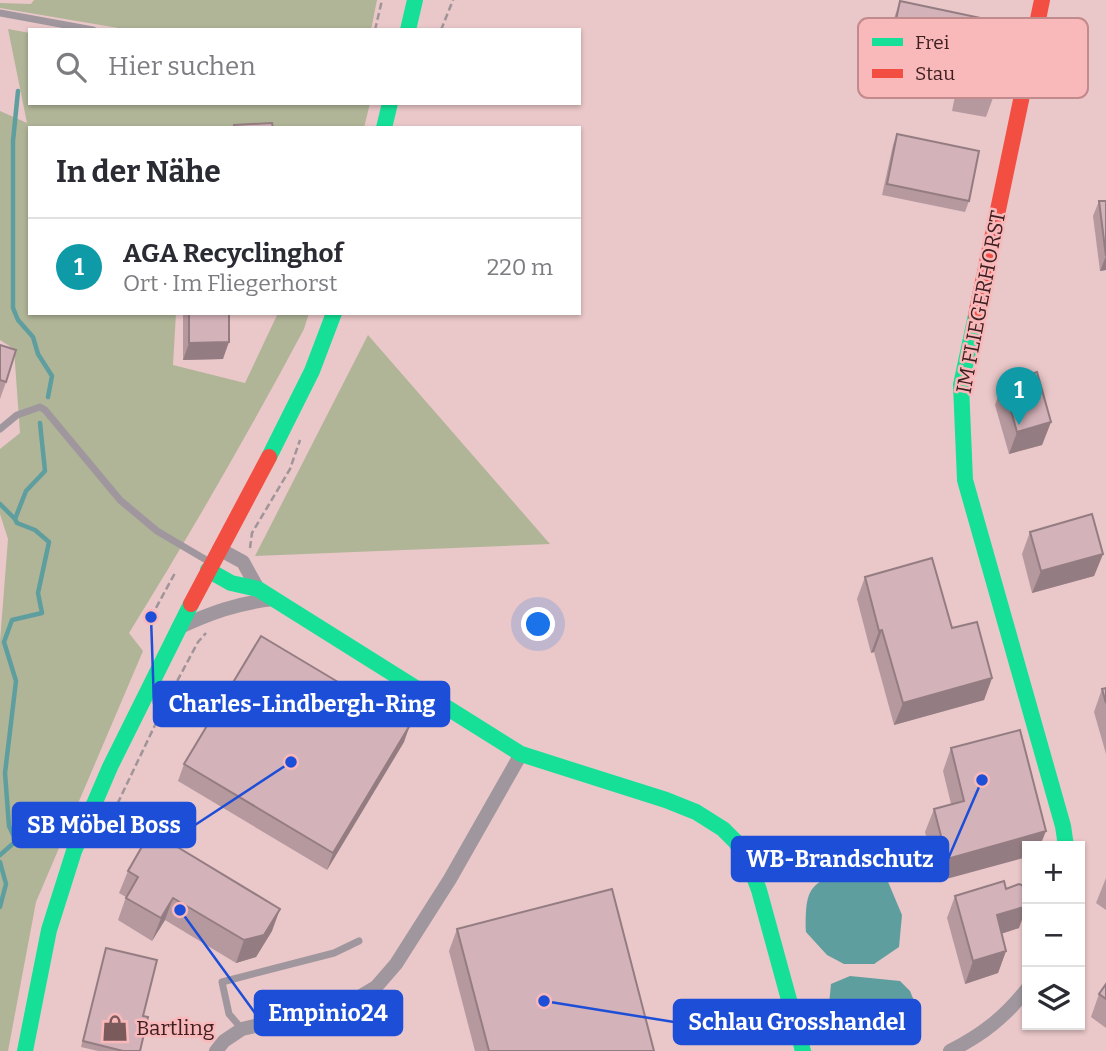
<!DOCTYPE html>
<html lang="de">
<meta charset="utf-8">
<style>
:root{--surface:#fff;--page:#f7f7f7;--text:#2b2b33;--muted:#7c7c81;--line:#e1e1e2;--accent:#111827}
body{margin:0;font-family:Bitter,serif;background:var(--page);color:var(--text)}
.controls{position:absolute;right:21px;bottom:21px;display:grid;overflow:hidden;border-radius:0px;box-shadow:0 2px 5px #0004}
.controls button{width:63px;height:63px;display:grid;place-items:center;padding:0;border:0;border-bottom:2px solid var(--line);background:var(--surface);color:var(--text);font:35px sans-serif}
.you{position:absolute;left:539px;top:625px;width:24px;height:24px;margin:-18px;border:5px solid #fff;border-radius:50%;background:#1a73e8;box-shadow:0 0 0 10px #1a73e833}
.badge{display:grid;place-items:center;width:46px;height:46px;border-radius:50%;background:var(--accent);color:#fff;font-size:23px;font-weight:700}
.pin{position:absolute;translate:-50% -58px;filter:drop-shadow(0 2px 4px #0008)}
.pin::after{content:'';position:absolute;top:37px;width:24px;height:21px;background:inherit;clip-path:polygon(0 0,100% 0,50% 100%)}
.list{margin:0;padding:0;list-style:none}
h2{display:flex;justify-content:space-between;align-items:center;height:91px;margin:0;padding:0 28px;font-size:30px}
h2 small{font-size:23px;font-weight:400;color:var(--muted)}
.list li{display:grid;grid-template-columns:46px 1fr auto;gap:21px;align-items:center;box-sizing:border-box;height:98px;padding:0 28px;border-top:2px solid var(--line)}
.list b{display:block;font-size:26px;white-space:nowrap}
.list p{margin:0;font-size:23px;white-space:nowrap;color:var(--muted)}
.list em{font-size:23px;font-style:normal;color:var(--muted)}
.icon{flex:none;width:38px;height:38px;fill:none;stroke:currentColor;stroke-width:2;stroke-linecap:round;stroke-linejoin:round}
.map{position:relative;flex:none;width:1106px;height:1051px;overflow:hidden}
.search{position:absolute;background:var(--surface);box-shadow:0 2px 5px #0004;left:28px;top:28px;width:553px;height:77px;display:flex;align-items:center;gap:18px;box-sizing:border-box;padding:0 24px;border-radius:0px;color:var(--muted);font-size:26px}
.panel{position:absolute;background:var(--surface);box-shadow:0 2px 5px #0004;left:28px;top:126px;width:553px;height:189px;border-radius:0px}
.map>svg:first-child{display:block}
.green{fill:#b0b598}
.water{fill:#5f9e9f}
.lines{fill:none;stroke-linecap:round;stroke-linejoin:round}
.stream{stroke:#5f9e9f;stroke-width:4.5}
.path{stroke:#9f9598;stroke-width:2.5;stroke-dasharray:7 3.5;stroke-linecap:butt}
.lane{stroke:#9f979d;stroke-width:7}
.street{stroke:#9f979d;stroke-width:14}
.fast{stroke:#16e098;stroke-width:16}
.jam{stroke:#f24e42;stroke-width:16}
.wall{fill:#b5999f}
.shaded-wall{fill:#947d82}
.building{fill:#d3b2b9;stroke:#947d82;stroke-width:2}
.labels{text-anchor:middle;stroke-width:5;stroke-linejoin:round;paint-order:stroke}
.street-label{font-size:21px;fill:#3f2022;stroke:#f9b8ba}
.poi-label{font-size:21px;fill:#3f2022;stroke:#f9b8ba;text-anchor:start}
.key{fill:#f9b8ba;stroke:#c18a8c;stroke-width:2}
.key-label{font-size:19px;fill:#3f2022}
.leader{fill:none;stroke:#1d4ed8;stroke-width:2.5}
.callout-dot{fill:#1d4ed8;stroke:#f9b8ba;stroke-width:2.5}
.callout{fill:#1d4ed8;stroke:#1d4ed8;stroke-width:2.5}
.callout-label{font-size:23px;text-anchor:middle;font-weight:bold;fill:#fff}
</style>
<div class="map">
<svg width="1106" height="1051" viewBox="0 0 1106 1051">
<rect width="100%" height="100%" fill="#eac7c8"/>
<!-- green -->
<g class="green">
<path d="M 34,0 L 377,0 L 371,30 L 130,30 L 0,8 L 0,3 L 31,4 Z"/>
<path d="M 8,29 L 30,33 L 30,103 L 370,103 L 364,128 L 271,128 L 269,124 L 233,128 L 30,128 L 30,313 L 176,313 L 173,365 L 245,383 L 278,313 L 309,313 L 304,329 C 249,432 191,533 129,633 L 143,651 L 36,902 L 8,1051 L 0,1051 L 0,641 L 8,539 L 0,514 L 0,449 L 20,433 L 14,349 L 0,340 L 0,111 L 27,123 Z"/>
<path d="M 368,335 L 550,544 L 255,556 Z"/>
</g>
<!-- water -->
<g class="water">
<path d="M 855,866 L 873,867 L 886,877 L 902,915 L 899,947 L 874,964 L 844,964 L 827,955 L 806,932 C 805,883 811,884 855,866 Z"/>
<path d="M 850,976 L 900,981 L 910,991 L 917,1008 L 908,1028 L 885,1034 L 854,1029 L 838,1023 L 829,1004 L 831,984 Z"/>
</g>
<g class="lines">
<!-- stream -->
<g class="stream">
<path d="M 18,91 L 13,141 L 13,308 L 18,320 L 33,337 L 38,354 L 52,376 L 48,397"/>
<path d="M 0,504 L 15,519"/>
<path d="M 0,855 L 16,841 L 9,826 L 5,773 L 16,681 L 4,642 L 12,620 L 42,613 L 38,593 L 49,542 L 35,530 L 17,523 L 15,519 L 26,491 L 45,471 L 40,423"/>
<path d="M 0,862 L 6,884 L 0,907"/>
</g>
<!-- path -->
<g class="path">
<path d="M 375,30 L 382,0"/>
<path d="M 441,30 L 453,0"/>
<path d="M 250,548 L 252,533 L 290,469 L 300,440"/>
<path d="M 151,617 L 175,573"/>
<path d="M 113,813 L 167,700 L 198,642 L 206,633"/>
</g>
<!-- lane -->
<g class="lane">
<path d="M 0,13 L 93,30"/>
<path d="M 0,429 L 17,415 L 40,407 L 45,410 L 120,500 L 157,531 L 208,561"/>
<path d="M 242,1029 L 229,1014 L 222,982 L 334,953 L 359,941"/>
</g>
<!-- street -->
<g class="street">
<path d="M 219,549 L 243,562 L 258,589"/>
<path d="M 178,628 C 210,613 238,603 273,599"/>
<path d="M 216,1051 L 224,1041 L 242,1029 L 346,1005 L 376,987 L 396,964 L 450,879 L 521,754"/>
<path d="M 950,1051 C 982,1035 1005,1017 1027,989"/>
</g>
<!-- fast -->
<g class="fast">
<path d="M 408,30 L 415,0"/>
<path d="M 384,128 L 390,103"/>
<path d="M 976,315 L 961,385 L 965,480 L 1063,826 L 1066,846"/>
<path d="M 269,457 L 312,371 L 334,313"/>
<path d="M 208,570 L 231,583 L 258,589 L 521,754 L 666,800 L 696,812 L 723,829 L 735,841 L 748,861 L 759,890 L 803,1051"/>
<path d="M 25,1051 L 49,930 L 74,851 L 110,767 L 191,604"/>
</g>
<!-- jam -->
<g class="jam">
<path d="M 976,315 L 1042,0"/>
<path d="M 191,604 L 269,457"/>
</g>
</g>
<!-- wall -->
<g class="wall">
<path d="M 900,1 L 994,95 L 986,117 L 952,111 L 956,91 L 881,75 L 892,24 Z"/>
<path d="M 897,134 L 969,201 L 965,212 L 882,195 L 893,145 Z"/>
<path d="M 1099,201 L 1106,201 L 1106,270 L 1100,271 L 1093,216 Z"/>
<path d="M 183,313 L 229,313 L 223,359 L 183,360 Z"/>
<path d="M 0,345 L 6,382 L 0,399 Z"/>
<path d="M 1003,382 L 1051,422 L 1042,445 L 1009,454 L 995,405 Z"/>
<path d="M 1030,532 L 1103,554 L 1094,576 L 1032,593 L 1022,554 Z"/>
<path d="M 865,577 L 952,628 L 992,678 L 984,700 L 894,725 L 874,652 L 871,653 L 857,599 Z"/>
<path d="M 1106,688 L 1106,754 L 1094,712 L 1102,689 Z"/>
<path d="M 1020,730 L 939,881 L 925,832 L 934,809 L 951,804 L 943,771 L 951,748 Z"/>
<path d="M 404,742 L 327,870 L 178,781 L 184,764 Z"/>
<path d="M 128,871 L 272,931 L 256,957 L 236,963 L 165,920 L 152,941 L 118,920 L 126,897 L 119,893 Z"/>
<path d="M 1106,878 L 1106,910 L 1096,903 Z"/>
<path d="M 955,896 L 1019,928 L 1001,934 L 1006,951 L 998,973 L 965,984 L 947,918 Z"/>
<path d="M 457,929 L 653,1051 L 475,1051 L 449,951 Z"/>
<path d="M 106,948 L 140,1051 L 98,1051 L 81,1047 Z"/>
<path d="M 1106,984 L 1106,1028 L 1091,1017 L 1099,994 Z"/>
</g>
<!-- shaded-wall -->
<g class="shaded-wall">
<path d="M 1106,256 L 1106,270 L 1100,271 Z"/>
<path d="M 229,342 L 223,359 L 183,360 L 189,343 Z"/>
<path d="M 1051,422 L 1042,445 L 1009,454 L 1017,432 Z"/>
<path d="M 1103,554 L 1094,576 L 1032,593 L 1041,571 Z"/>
<path d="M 882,630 L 874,652 L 871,653 L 879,631 Z"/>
<path d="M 992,678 L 984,700 L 894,725 L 903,703 Z"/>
<path d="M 410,725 L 404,742 L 327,870 L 333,853 Z"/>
<path d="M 1046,831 L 1040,846 L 1027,846 L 1027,857 L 939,881 L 947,859 Z"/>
<path d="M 173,898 L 165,920 L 152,941 L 161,918 Z"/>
<path d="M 1027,906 L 1019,928 L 988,938 L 997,915 Z"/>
<path d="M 280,909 L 272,931 L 256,957 L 236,963 L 244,940 Z"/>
<path d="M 1006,951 L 998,973 L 965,984 L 973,961 Z"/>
</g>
<!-- building -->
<g class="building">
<path d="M 900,1 L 1009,24 L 994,95 L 960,89 L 964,68 L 889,52 Z"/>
<path d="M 272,123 L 273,128 L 234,128 L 234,125 Z"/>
<path d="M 897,134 L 979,151 L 969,201 L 887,184 Z"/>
<path d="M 1099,201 L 1106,201 L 1106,256 Z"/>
<path d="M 189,313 L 229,313 L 229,342 L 189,343 Z"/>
<path d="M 0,345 L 16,350 L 6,382 L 0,380 Z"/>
<path d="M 1037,372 L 1051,422 L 1017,432 L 1003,382 Z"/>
<path d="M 1092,514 L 1103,554 L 1041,571 L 1030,532 Z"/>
<path d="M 932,558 L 952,628 L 977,622 L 992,678 L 903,703 L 882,630 L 879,631 L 865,577 Z"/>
<path d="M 261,636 L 410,725 L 333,853 L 184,764 Z"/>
<path d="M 1106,688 L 1106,703 L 1102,689 Z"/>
<path d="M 1020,730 L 1046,831 L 947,859 L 934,809 L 964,801 L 951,748 Z"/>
<path d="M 151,831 L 280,909 L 264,935 L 244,940 L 173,898 L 161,918 L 126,898 L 138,877 L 128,871 Z"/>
<path d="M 1004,881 L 1006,889 L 1019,884 L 1027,887 L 1027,906 L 997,915 L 1006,951 L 973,961 L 955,896 Z"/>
<path d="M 612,889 L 654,1051 L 489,1051 L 457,929 Z"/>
<path d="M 106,948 L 157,960 L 143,1016 L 148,1017 L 140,1051 L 123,1051 L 83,1041 Z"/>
<path d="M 1106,984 L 1106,999 L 1099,994 Z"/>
</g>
<!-- icons -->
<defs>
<symbol id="shop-bare" viewBox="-9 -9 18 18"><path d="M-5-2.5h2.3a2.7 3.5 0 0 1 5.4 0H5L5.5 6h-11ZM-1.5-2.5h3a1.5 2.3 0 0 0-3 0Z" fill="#7b5a5c" stroke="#f9b8ba" stroke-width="2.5" paint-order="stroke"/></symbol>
</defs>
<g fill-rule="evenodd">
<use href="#shop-bare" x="96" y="1009" width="38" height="38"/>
</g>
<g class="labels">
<!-- street labels -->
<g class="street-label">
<text transform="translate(981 302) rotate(-79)" y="7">IM FLIEGERHORST</text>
</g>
<!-- poi labels -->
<g class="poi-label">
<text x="136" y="1035">Bartling</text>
</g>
</g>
<!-- legend -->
<rect x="858" y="18" width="230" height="80" rx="10" class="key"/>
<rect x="872" y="38" width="31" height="8" fill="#16e098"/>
<rect x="872" y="69" width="31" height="9" fill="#f24e42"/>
<g class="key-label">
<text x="915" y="49">Frei</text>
<text x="915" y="80">Stau</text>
</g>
<!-- callouts -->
<path class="leader" d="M151 617L154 704M291 762L195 825M982 780L948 859M180 910L255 1013M544 1001L674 1022"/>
<g class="callout-dot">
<circle cx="151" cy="617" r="7"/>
<circle cx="291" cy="762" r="7"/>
<circle cx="982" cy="780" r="7"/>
<circle cx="180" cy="910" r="7"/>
<circle cx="544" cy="1001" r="7"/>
</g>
<g class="callout">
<rect x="154" y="682" width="295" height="44" rx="7"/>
<rect x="13" y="803" width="182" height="44" rx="7"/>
<rect x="732" y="837" width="216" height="44" rx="7"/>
<rect x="255" y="991" width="147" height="44" rx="7"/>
<rect x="674" y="1000" width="246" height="44" rx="7"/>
</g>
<g class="callout-label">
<text x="302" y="712">Charles-Lindbergh-Ring</text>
<text x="104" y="833">SB Möbel Boss</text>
<text x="840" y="867">WB-Brandschutz</text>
<text x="328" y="1021">Empinio24</text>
<text x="797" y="1030">Schlau Grosshandel</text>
</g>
</svg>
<div class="controls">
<button>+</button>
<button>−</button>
<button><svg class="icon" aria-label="layers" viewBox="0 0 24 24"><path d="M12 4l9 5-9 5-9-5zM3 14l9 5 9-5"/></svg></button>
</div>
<div class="you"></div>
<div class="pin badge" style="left:1019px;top:425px;background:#0f9aa8">1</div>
<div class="search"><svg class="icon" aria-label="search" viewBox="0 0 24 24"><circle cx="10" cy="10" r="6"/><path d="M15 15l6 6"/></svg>Hier suchen</div>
<section class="panel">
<h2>In der Nähe<small></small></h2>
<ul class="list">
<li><span class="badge" style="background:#0f9aa8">1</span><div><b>AGA Recyclinghof</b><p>Ort · Im Fliegerhorst</p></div><em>220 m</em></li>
</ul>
</section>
</div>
